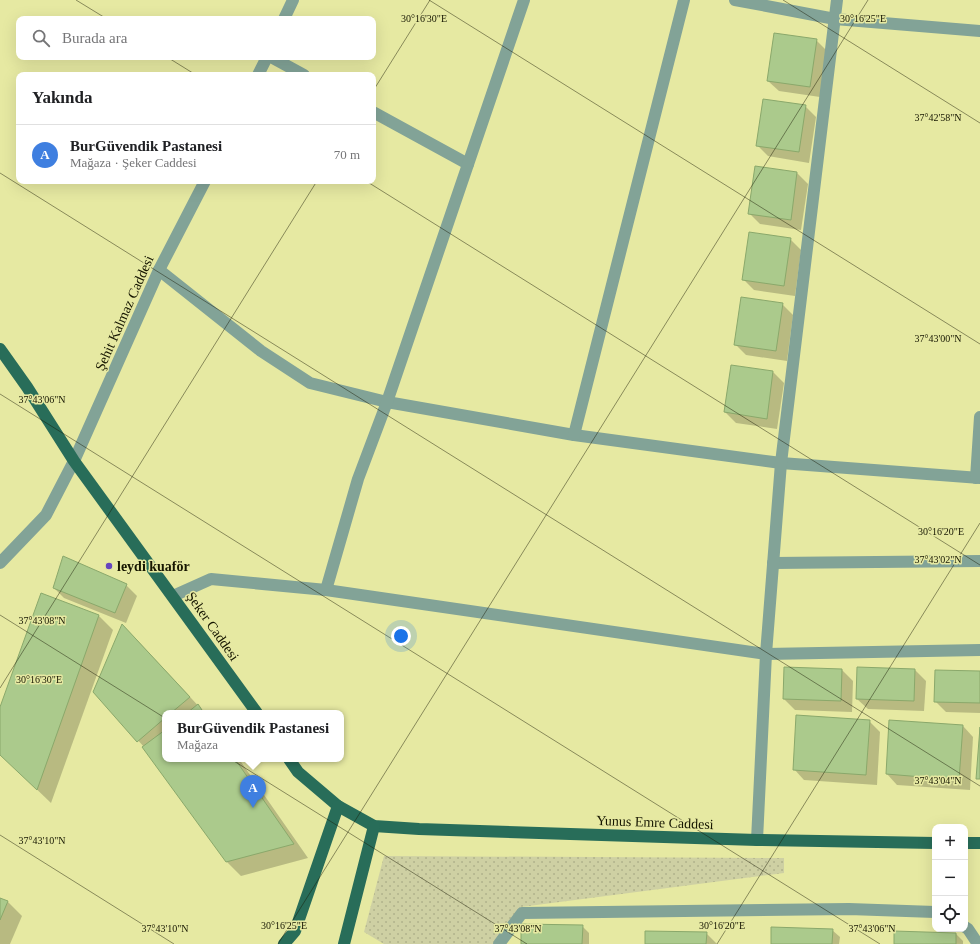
<!DOCTYPE html>
<html lang="tr">
<meta charset="utf-8">
<style>
:root{--surface:#fff;--page:#f2f2f2;--text:#202124;--muted:#757577;--line:#e0e0e0;--accent:#1a73e8}
body{margin:0;font-family:Georgia,serif;background:var(--page);color:var(--text)}
.controls{position:absolute;right:12px;bottom:12px;display:grid;overflow:hidden;border-radius:8px;box-shadow:0 4px 16px #0002}
.controls button{width:36px;height:36px;display:grid;place-items:center;padding:0;border:0;border-bottom:1px solid var(--line);background:var(--surface);color:var(--text);font:20px sans-serif}
.you{position:absolute;left:401px;top:636px;width:14px;height:14px;margin:-10px;border:3px solid #fff;border-radius:50%;background:#1a73e8;box-shadow:0 0 0 6px #1a73e833}
.badge{display:grid;place-items:center;width:26px;height:26px;border-radius:50%;background:var(--accent);color:#fff;font-size:13px;font-weight:700}
.pin{position:absolute;translate:-50% -33px;filter:drop-shadow(0 1px 2px #0008)}
.pin::after{content:'';position:absolute;top:21px;width:14px;height:12px;background:inherit;clip-path:polygon(0 0,100% 0,50% 100%)}
.popup{position:absolute;left:162px;top:710px;width:182px;height:52px;box-sizing:border-box;display:grid;place-content:center;border-radius:8px;background:var(--surface);filter:drop-shadow(0 1px 3px #0005);font-size:13px;white-space:nowrap;color:var(--muted)}
.popup b{font-size:15px;color:var(--text)}
.popup::after{content:'';position:absolute;left:50%;top:100%;margin-left:-8px;border:8px solid transparent;border-top-color:var(--surface)}
.list{margin:0;padding:0;list-style:none}
h2{display:flex;justify-content:space-between;align-items:center;height:52px;margin:0;padding:0 16px;font-size:17px}
h2 small{font-size:13px;font-weight:400;color:var(--muted)}
.list li{display:grid;grid-template-columns:26px 1fr auto;gap:12px;align-items:center;box-sizing:border-box;height:60px;padding:0 16px;border-top:1px solid var(--line)}
.list b{display:block;font-size:15px;white-space:nowrap}
.list p{margin:0;font-size:13px;white-space:nowrap;color:var(--muted)}
.list em{font-size:13px;font-style:normal;color:var(--muted)}
.icon{flex:none;width:22px;height:22px;fill:none;stroke:currentColor;stroke-width:2;stroke-linecap:round;stroke-linejoin:round}
.map{position:relative;flex:none;width:980px;height:944px;overflow:hidden}
.search{position:absolute;background:var(--surface);box-shadow:0 4px 16px #0002;left:16px;top:16px;width:360px;height:44px;display:flex;align-items:center;gap:10px;box-sizing:border-box;padding:0 14px;border-radius:8px;color:var(--muted);font-size:15px}
.panel{position:absolute;background:var(--surface);box-shadow:0 4px 16px #0002;left:16px;top:72px;width:360px;height:112px;border-radius:8px}
.map>svg:first-child{display:block}
.park{fill:url(#park-dots)}
.shadow{fill:#0003}
.building{fill:#abca8c;stroke:#8aa86b}
.lines{fill:none;stroke-linecap:round;stroke-linejoin:round}
.minor{stroke:#82a397;stroke-width:12}
.major{stroke:#286d59;stroke-width:12}
.ticks{fill:none;stroke:#161600;stroke-width:1;stroke-opacity:0.45}
.poi-dot{fill:#6545be;stroke:#e6e9a2;stroke-width:1.5}
.labels{text-anchor:middle;stroke-width:3;stroke-linejoin:round;paint-order:stroke}
.street-label{font-size:14px;fill:#161600;stroke:#e6e9a2}
.poi-label{font-size:14px;font-weight:bold;fill:#161600;stroke:#e6e9a2;text-anchor:start}
.ticks-label{font-size:10px;text-anchor:middle;fill:#161600;stroke:#e6e9a2;stroke-width:3;stroke-linejoin:round;paint-order:stroke}
</style>
<div class="map">
<svg width="980" height="944" viewBox="0 0 980 944">
<defs>
<pattern id="park-dots" width="8" height="8" patternUnits="userSpaceOnUse"><rect width="8" height="8" fill="#ced0a3"/><path d="M2 2h.1M6 6h.1" fill="none" stroke="#b0b28b" stroke-width="1.8" stroke-linecap="round"/></pattern>
</defs>
<rect width="100%" height="100%" fill="#e6e9a2"/>
<!-- park -->
<path class="park" d="M 384,856 L 784,858 L 784,873 L 521,907 L 493,944 L 384,944 L 364,932 Z"/>
<!-- shadow -->
<g class="shadow">
<path d="M 816,40 L 827,51 L 820,97 L 779,91 L 768,81 Z"/>
<path d="M 805,106 L 816,117 L 809,163 L 768,156 L 758,146 Z"/>
<path d="M 756,167 L 797,173 L 808,184 L 801,230 L 760,224 L 749,213 Z"/>
<path d="M 790,239 L 801,250 L 795,296 L 754,290 L 743,279 Z"/>
<path d="M 782,304 L 793,315 L 787,361 L 746,355 L 735,344 Z"/>
<path d="M 773,372 L 784,383 L 777,429 L 736,423 L 725,412 Z"/>
<path d="M 126,585 L 137,596 L 126,623 L 64,598 L 54,588 Z"/>
<path d="M 99,616 L 113,630 L 51,803 L 0,754 L 0,710 Z"/>
<path d="M 136,639 L 205,713 L 165,713 L 165,759 L 239,759 L 308,858 L 241,876 L 227,862 L 144,747 L 95,692 Z"/>
<path d="M 785,668 L 842,670 L 853,681 L 852,712 L 795,710 L 784,699 Z"/>
<path d="M 915,670 L 926,681 L 924,711 L 868,709 L 857,699 Z"/>
<path d="M 980,672 L 980,713 L 946,712 L 935,701 Z"/>
<path d="M 869,721 L 880,732 L 877,785 L 804,780 L 794,769 Z"/>
<path d="M 963,726 L 973,737 L 970,790 L 897,785 L 887,774 Z"/>
<path d="M 0,899 L 8,902 L 22,916 L 10,944 L 0,944 Z"/>
<path d="M 582,926 L 589,933 L 589,944 L 522,944 Z"/>
<path d="M 832,930 L 840,937 L 839,944 L 772,944 Z"/>
<path d="M 706,933 L 717,944 L 646,944 Z"/>
<path d="M 956,934 L 963,941 L 963,944 L 895,944 Z"/>
</g>
<!-- building -->
<g class="building">
<path d="M 774,33 L 817,39 L 810,87 L 767,81 Z"/>
<path d="M 763,99 L 806,105 L 799,152 L 756,146 Z"/>
<path d="M 755,166 L 797,172 L 791,220 L 748,214 Z"/>
<path d="M 749,232 L 791,238 L 784,286 L 742,280 Z"/>
<path d="M 741,297 L 783,303 L 776,351 L 734,345 Z"/>
<path d="M 731,365 L 773,371 L 767,419 L 724,412 Z"/>
<path d="M 63,556 L 127,584 L 115,613 L 53,588 Z"/>
<path d="M 41,593 L 99,615 L 37,790 L 0,755 L 0,707 Z"/>
<path d="M 122,624 L 190,697 L 171,713 L 165,713 L 165,718 L 137,742 L 93,692 Z"/>
<path d="M 784,667 L 842,669 L 841,701 L 783,699 Z"/>
<path d="M 857,667 L 915,669 L 914,701 L 856,699 Z"/>
<path d="M 935,670 L 980,671 L 980,703 L 934,702 Z"/>
<path d="M 198,704 L 204,713 L 187,713 Z"/>
<path d="M 796,715 L 870,720 L 866,775 L 793,770 Z"/>
<path d="M 889,720 L 963,725 L 959,780 L 886,774 Z"/>
<path d="M 980,727 L 980,779 L 976,779 Z"/>
<path d="M 165,730 L 165,759 L 235,759 L 294,844 L 226,862 L 142,747 Z"/>
<path d="M 0,898 L 8,901 L 0,920 Z"/>
<path d="M 521,924 L 583,925 L 582,944 L 521,944 Z"/>
<path d="M 771,927 L 833,929 L 832,944 L 771,944 Z"/>
<path d="M 645,931 L 707,932 L 706,944 L 645,944 Z"/>
<path d="M 894,931 L 956,933 L 956,944 L 894,944 Z"/>
</g>
<g class="lines">
<!-- minor -->
<g class="minor">
<path d="M 735,0 L 835,19 L 980,31"/>
<path d="M 284,19 L 293,0"/>
<path d="M 271,57 L 304,75"/>
<path d="M 258,75 L 267,57"/>
<path d="M 373,112 L 468,164"/>
<path d="M 159,270 L 261,351 L 310,383 L 387,402 L 574,435 L 781,463 L 980,478"/>
<path d="M 574,435 L 684,0"/>
<path d="M 976,478 L 980,417"/>
<path d="M 0,563 L 46,515 L 74,461 L 159,270 L 205,181"/>
<path d="M 773,563 L 980,561"/>
<path d="M 326,590 L 358,479 L 387,402 L 524,0"/>
<path d="M 173,596 L 211,579 L 326,590 L 766,654 L 980,650"/>
<path d="M 757,840 L 766,654 L 781,463 L 837,0"/>
<path d="M 965,927 L 968,929 L 978,944"/>
<path d="M 499,944 L 522,913 L 849,909 L 935,912"/>
</g>
<!-- major -->
<g class="major">
<path d="M 0,349 L 27,387 L 74,461 L 257,713"/>
<path d="M 289,759 L 298,772 L 338,806 L 374,826 L 419,829 L 757,840 L 935,843"/>
<path d="M 965,843 L 980,843"/>
<path d="M 284,944 L 295,931 L 338,806"/>
<path d="M 344,944 L 374,826"/>
</g>
</g>
<!-- ticks -->
<path class="ticks" d="M 76,0 L 107,19M 429,0 L 980,344M 783,0 L 980,123M 167,57 L 196,75M 373,91 L 430,0M 0,173 L 980,786M 366,181 L 980,565M 0,394 L 880,944M 0,615 L 527,944M 0,688 L 317,181M 0,835 L 174,944M 278,944 L 868,0M 717,944 L 980,523"/>
<!-- markers -->
<circle class="poi-dot" cx="109" cy="566" r="4"/>
<g class="labels">
<!-- street labels -->
<g class="street-label">
<text transform="translate(124 313) rotate(-66)" y="5">Şehit Kalmaz Caddesi</text>
<text transform="translate(213 626) rotate(55)" y="5">Şeker Caddesi</text>
<text transform="translate(655 822) rotate(2)" y="5">Yunus Emre Caddesi</text>
</g>
<!-- poi labels -->
<g class="poi-label">
<text x="117" y="571">leydi kuaför</text>
</g>
</g>
<g class="ticks-label">
<text x="424" y="22">30°16'30"E</text>
<text x="863" y="22">30°16'25"E</text>
<text x="938" y="121">37°42'58"N</text>
<text x="938" y="342">37°43'00"N</text>
<text x="42" y="403">37°43'06"N</text>
<text x="941" y="535">30°16'20"E</text>
<text x="938" y="563">37°43'02"N</text>
<text x="42" y="624">37°43'08"N</text>
<text x="39" y="683">30°16'30"E</text>
<text x="938" y="784">37°43'04"N</text>
<text x="42" y="844">37°43'10"N</text>
<text x="284" y="929">30°16'25"E</text>
<text x="722" y="929">30°16'20"E</text>
<text x="165" y="932">37°43'10"N</text>
<text x="518" y="932">37°43'08"N</text>
<text x="872" y="932">37°43'06"N</text>
</g>
</svg>
<div class="controls">
<button>+</button>
<button>−</button>
<button><svg class="icon" aria-label="locate" viewBox="0 0 24 24"><circle cx="12" cy="12" r="6"/><path d="M12 2v4M12 18v4M2 12h4M18 12h4"/></svg></button>
</div>
<div class="you"></div>
<div class="pin badge" style="left:253px;top:808px;background:#3f7fe0">A</div>
<div class="popup"><b>BurGüvendik Pastanesi</b>Mağaza</div>
<div class="search"><svg class="icon" aria-label="search" viewBox="0 0 24 24"><circle cx="10" cy="10" r="6"/><path d="M15 15l6 6"/></svg>Burada ara</div>
<section class="panel">
<h2>Yakında<small></small></h2>
<ul class="list">
<li><span class="badge" style="background:#3f7fe0">A</span><div><b>BurGüvendik Pastanesi</b><p>Mağaza · Şeker Caddesi</p></div><em>70 m</em></li>
</ul>
</section>
</div>
